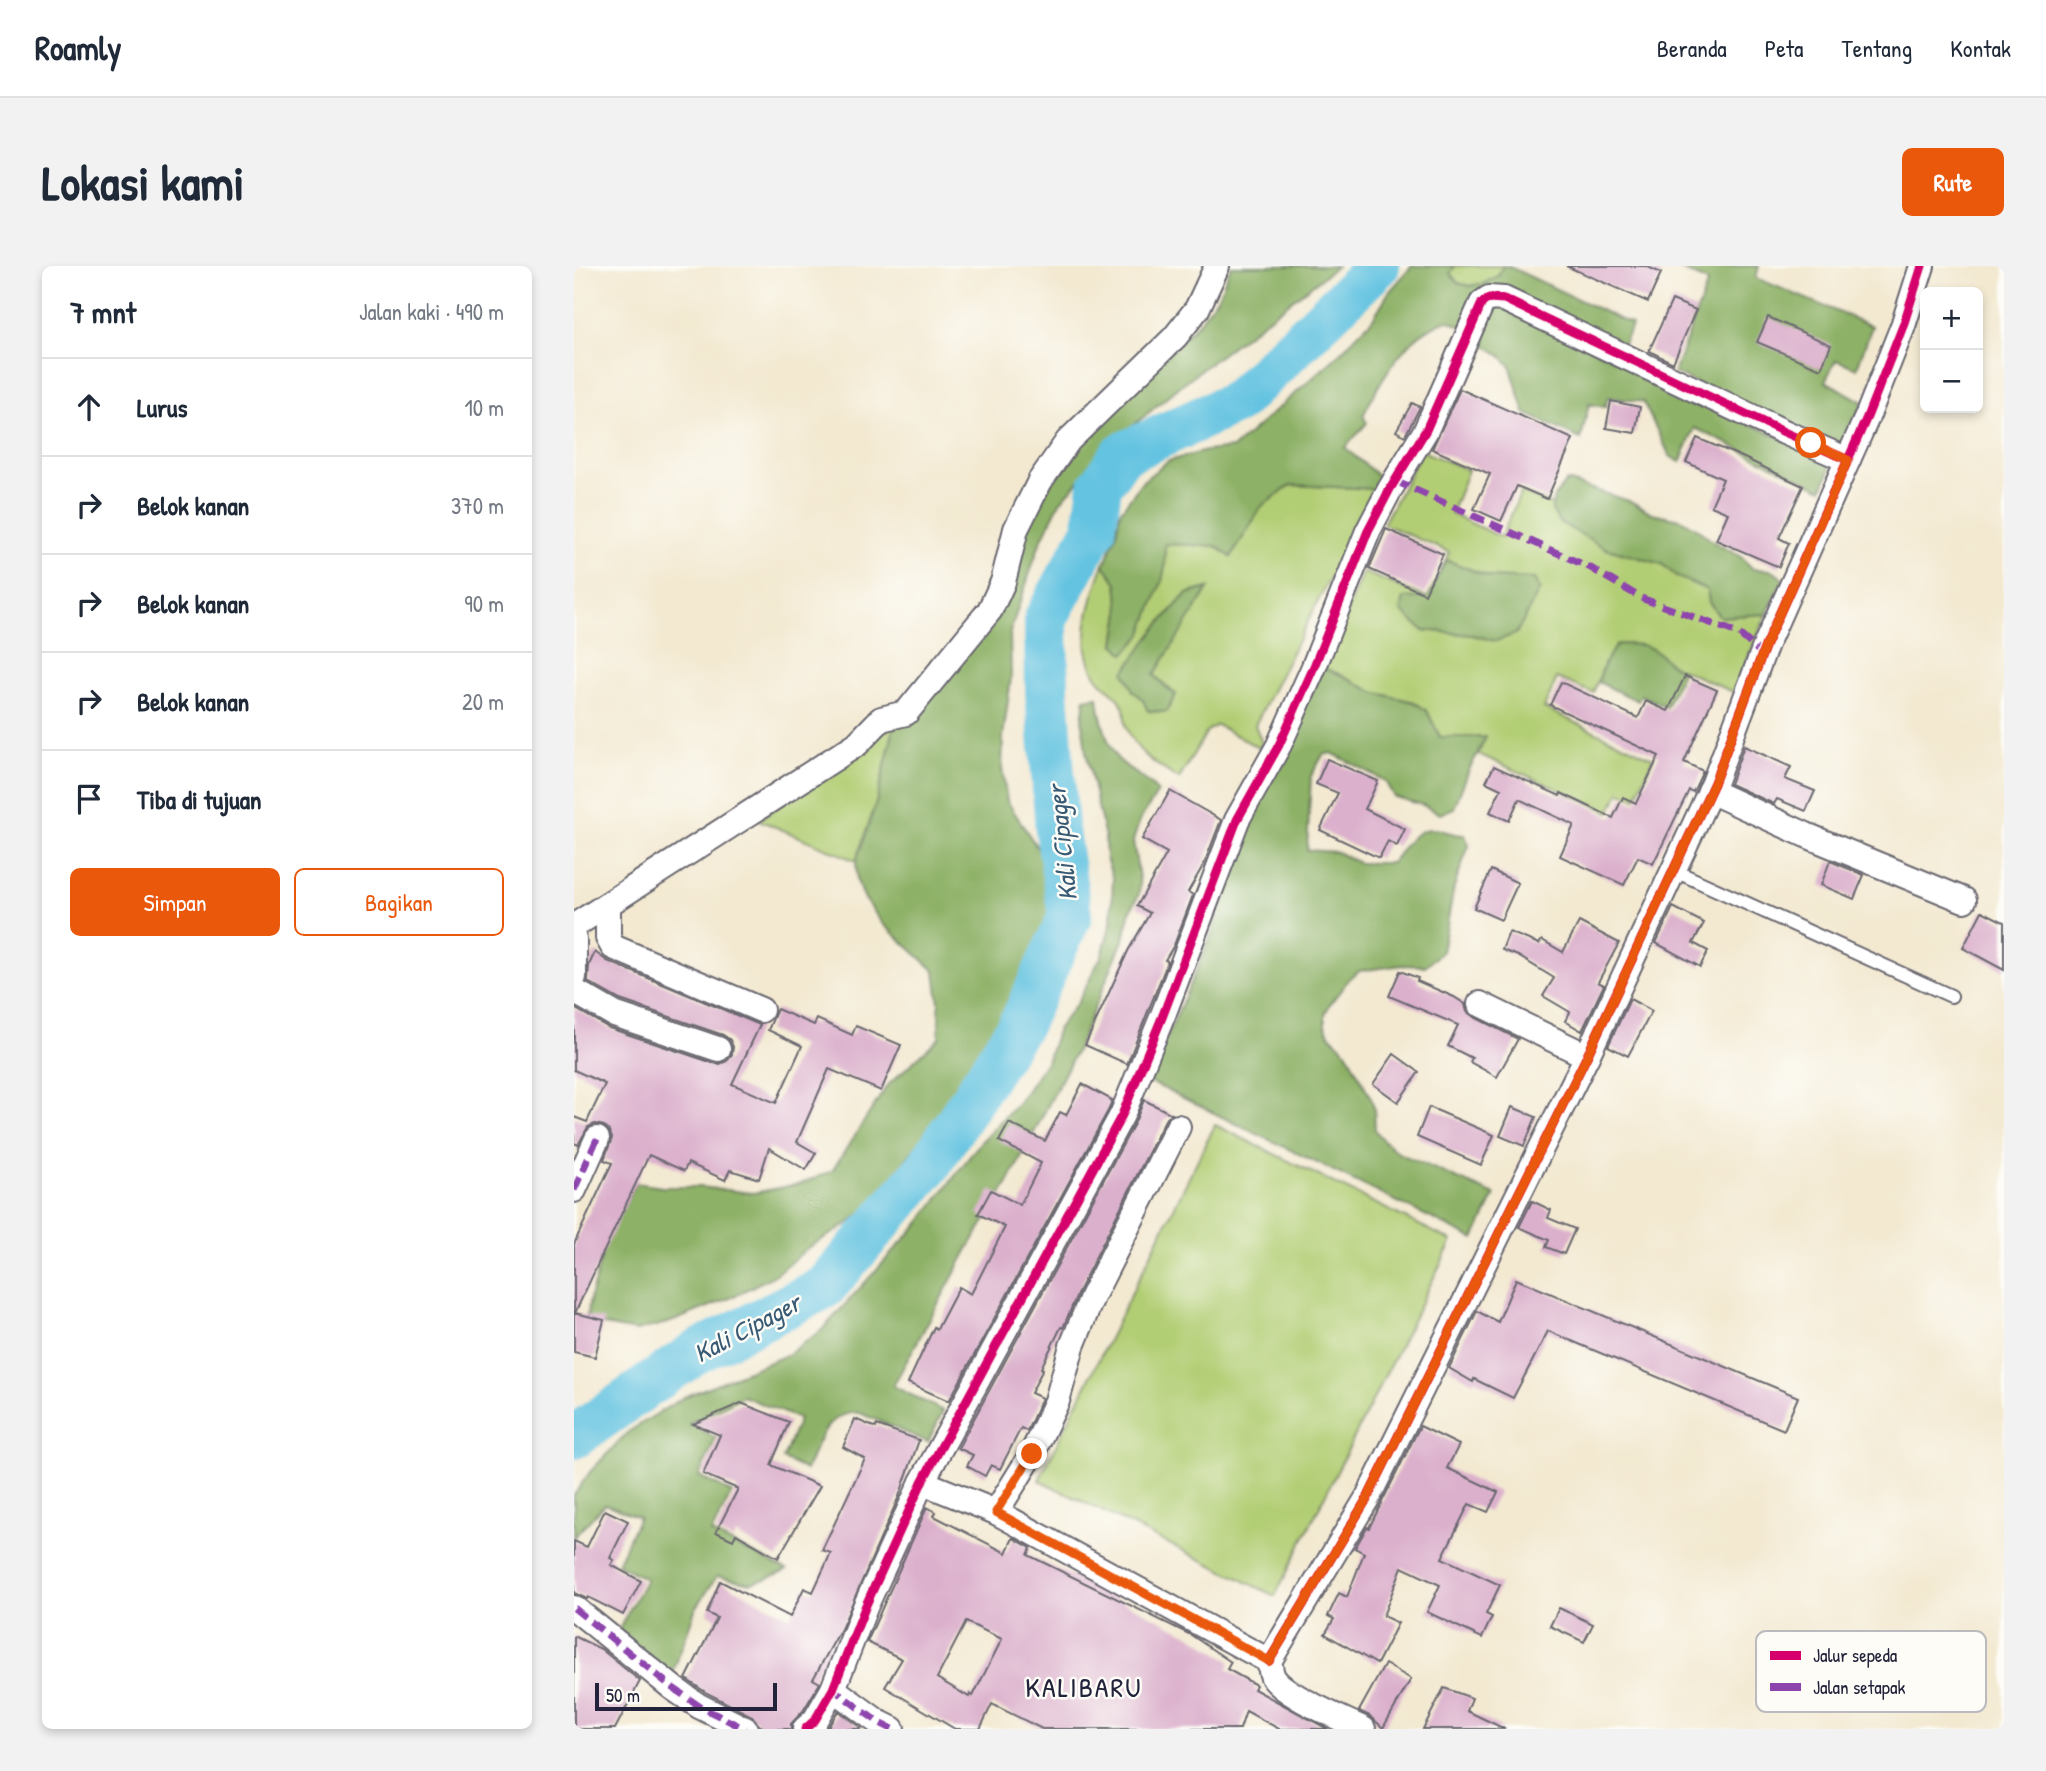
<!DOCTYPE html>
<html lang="id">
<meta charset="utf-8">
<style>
:root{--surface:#fff;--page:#f2f2f3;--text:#1f2937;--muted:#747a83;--line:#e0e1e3;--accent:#ea580c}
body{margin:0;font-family:"Patrick Hand",sans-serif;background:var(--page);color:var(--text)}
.controls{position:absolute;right:21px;top:21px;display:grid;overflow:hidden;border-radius:10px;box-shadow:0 4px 10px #0003}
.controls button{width:63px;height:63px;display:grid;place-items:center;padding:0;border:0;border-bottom:2px solid var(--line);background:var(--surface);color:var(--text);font:35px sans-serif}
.scale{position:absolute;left:21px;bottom:18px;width:182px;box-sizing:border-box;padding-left:7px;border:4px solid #22223b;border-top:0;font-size:19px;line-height:24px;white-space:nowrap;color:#22223b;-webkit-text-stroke:5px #fdfcf7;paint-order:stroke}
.stop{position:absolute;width:21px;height:21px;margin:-16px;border:5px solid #ea580c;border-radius:50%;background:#fff}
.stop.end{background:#ea580c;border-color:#fff;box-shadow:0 2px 7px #0008}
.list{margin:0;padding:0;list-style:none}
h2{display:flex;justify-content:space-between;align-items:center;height:91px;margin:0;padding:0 28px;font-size:30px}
h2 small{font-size:23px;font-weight:400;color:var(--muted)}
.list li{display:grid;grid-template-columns:46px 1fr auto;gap:21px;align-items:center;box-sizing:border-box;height:98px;padding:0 28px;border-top:2px solid var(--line)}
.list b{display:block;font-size:26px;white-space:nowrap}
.list em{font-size:23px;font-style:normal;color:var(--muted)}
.actions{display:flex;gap:14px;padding:21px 28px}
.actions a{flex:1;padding:16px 0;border:2px solid var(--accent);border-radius:10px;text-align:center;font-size:24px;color:var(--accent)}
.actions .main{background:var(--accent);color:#fff}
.icon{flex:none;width:38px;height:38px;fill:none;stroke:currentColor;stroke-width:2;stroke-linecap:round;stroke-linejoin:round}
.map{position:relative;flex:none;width:1430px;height:1463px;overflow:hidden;border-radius:10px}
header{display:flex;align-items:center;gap:42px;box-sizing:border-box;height:98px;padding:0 35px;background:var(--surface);border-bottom:2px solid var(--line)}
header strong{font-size:33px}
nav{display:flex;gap:38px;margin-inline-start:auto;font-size:24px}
.intro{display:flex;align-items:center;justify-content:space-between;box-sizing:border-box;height:168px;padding:0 42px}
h1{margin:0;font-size:49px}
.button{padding:18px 32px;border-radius:10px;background:var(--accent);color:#fff;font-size:24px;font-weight:700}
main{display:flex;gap:42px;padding:0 42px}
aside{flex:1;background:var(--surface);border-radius:10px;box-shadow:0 4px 10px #0003}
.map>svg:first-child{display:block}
.green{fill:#b2ce74;stroke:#6a7858;stroke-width:2;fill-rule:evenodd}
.forest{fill:#8db166;stroke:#586a50;stroke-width:2}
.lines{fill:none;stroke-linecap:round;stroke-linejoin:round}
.river{stroke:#63c3e1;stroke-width:44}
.building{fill:#dbb0cc;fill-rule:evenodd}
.service-casing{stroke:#6b6870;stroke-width:16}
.minor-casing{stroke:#6b6870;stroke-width:28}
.service{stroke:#fff;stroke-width:12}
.minor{stroke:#fff;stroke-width:24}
.quiet{stroke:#8e44ad;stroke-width:7;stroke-dasharray:14 7;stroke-linecap:butt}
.cycleway-casing{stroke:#fdfcf7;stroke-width:13}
.cycleway{stroke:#d6006c;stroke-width:9}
.route{stroke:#ea580c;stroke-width:9}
.labels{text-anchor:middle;stroke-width:5;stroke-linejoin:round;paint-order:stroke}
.water-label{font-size:26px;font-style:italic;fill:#395a75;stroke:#fdfcf7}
.quarter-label{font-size:28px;letter-spacing:2px;fill:#22223b;stroke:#fdfcf7}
.key{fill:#fdfcf7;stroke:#bbbbbf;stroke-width:2}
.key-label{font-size:19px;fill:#22223b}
</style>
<header>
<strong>Roamly</strong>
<nav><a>Beranda</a><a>Peta</a><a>Tentang</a><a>Kontak</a></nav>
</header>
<div class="intro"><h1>Lokasi kami</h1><a class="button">Rute</a></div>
<main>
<aside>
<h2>7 mnt<small>Jalan kaki · 490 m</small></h2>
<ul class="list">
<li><svg class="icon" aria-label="ahead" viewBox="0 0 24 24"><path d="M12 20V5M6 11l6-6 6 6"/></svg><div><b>Lurus</b></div><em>10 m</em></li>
<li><svg class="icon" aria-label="right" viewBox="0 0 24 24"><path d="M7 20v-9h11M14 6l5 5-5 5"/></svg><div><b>Belok kanan</b></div><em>370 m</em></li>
<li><svg class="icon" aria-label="right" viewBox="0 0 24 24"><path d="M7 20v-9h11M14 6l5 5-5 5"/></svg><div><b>Belok kanan</b></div><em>90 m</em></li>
<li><svg class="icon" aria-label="right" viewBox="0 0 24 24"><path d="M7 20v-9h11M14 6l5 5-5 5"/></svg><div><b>Belok kanan</b></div><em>20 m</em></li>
<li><svg class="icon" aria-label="arrive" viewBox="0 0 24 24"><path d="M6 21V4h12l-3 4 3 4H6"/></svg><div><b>Tiba di tujuan</b></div></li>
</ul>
<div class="actions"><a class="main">Simpan</a><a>Bagikan</a></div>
</aside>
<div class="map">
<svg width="1430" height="1463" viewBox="0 0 1430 1463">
<rect width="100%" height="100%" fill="#fdfcf7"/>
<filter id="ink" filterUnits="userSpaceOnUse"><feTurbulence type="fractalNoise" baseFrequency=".0143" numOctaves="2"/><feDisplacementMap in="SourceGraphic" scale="14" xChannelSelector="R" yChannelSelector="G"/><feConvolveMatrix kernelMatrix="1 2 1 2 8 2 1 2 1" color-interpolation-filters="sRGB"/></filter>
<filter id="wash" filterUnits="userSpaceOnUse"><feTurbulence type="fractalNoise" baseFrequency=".00686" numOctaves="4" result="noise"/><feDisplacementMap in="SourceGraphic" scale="28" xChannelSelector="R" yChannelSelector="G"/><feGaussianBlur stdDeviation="1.57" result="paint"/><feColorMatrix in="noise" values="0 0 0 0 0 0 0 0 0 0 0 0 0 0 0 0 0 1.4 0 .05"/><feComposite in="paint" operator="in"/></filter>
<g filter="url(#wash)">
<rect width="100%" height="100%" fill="#f3e9d1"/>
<!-- green -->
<g class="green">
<path d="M 881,0 L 929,0 L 924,10 L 911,17 L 896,20 L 884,17 L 876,7 Z"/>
<path d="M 848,185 L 894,204 L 877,248 L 927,271 L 947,226 L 979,239 L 978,244 L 1033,283 L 1088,298 L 1103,311 L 1134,324 L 1135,336 L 1146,351 L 1193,348 L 1159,426 L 1109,404 L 1100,402 L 1086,388 L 1071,380 L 1043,378 L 1031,396 L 1019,427 L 983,412 L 970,442 L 1079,492 L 1062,532 L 1046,526 L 1036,546 L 904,488 L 912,471 L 866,471 L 853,445 L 840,436 L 799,426 L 770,410 L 749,402 L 789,306 L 854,332 L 831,332 L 849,364 L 898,369 L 922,375 L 960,313 L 916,311 L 872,294 L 875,286 L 809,258 Z"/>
<path d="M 717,219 L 801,223 L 681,459 L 688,477 L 685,482 L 643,459 L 633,465 L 605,513 C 584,500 560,485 552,461 C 550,455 552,446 549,440 C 544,428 527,420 521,408 C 502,373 517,332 530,298 L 543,317 L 546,346 L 541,378 C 574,342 591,330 590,278 L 642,280 L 657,291 L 688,240 ZM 634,322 L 580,409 L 602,429 L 592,446 L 574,445 L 569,434 L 583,361 L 612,328 Z"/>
<path d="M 321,458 L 302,537 L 282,595 L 185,554 Z"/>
<path d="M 641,859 L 878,975 L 701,1330 L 465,1214 Z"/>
</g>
<!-- forest -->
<g class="forest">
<path d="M 657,0 L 763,0 L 611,116 L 541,175 L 486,236 L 466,277 L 436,366 L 437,412 L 429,471 L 428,502 L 433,535 L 466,586 L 481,635 L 473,675 L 443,735 L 402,801 L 299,937 L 274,958 L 234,982 L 201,1009 L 154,1033 L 97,1056 L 62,1065 L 12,1056 L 16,1032 L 31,978 L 62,917 L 88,921 L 126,921 L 179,927 L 226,918 L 258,905 L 313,820 L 365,772 L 365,736 L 361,705 L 308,657 L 291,633 L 283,615 L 282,595 L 302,537 L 321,458 L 343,447 L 447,277 L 465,235 L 489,198 L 519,164 L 626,55 L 645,29 Z"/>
<path d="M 838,0 L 881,0 L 876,7 L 884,17 L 896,20 L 911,17 L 924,10 L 929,0 L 934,0 L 1058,59 L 1048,80 L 920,22 L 887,60 L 873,54 C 831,69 808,111 789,150 L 793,157 L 771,182 L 808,213 L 801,223 L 717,219 L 688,240 L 657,291 L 642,280 L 591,278 L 591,301 L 588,315 L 567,370 L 550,388 L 541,378 L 546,346 L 543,317 L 530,299 L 542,269 L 546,246 L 569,215 L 594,195 L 632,185 L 659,182 L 759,94 L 798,54 L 815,26 Z"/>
<path d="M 1099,0 L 1185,0 L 1182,12 L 1298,60 L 1283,102 L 1262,94 L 1251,115 L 1289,136 L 1270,182 L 1100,107 L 1134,16 Z"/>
<path d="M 922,37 L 1259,197 L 1248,223 L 1121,162 L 1106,196 L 1096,190 L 1069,136 L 1034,131 L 1031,141 L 1015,138 L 1007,173 L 951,147 L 936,99 L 926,89 L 900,72 Z"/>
<path d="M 993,215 L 1058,236 L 1078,247 L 1106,253 L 1122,262 L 1138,275 L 1167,291 L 1179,303 L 1198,304 L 1209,313 L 1193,348 L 1146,351 L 1135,336 L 1133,324 L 1103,311 L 1088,298 L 1033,283 L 985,256 L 978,244 L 980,230 Z"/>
<path d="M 872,294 L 916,311 L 960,313 L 966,323 L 942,368 L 922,375 L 898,369 L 849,364 L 827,345 L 830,332 L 854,331 Z"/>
<path d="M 635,322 L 580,409 L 596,425 L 602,428 L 592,446 L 574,445 L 569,434 L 559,425 L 550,406 L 583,361 L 613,328 Z"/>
<path d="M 1043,378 C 1051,379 1063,377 1071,380 C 1087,384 1094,401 1109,404 L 1092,441 L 1067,429 L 1064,435 L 1024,416 L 1031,396 Z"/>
<path d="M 749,402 L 770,410 L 799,426 L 840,436 L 853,445 L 866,471 L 912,471 L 895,504 L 880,542 L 866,548 L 849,539 L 820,531 L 811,515 L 758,487 L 749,489 L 737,510 L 733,584 L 763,586 L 785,597 L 817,597 C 829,584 838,563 858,563 C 870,563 878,570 891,569 L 895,579 L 880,621 L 868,686 L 851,700 L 829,699 L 785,705 L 776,712 L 756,738 L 751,748 L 751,759 L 756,769 L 772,785 L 797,832 L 800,842 L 801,864 L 808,873 L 824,887 L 921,929 L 900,973 L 574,815 L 638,668 L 664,576 Z"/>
<path d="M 524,431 C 525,446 534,484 545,494 C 557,506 573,513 584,526 L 566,554 L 559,575 L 566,618 L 565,628 L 555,648 L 551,670 L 502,785 L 434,917 L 394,983 L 319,1120 L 369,1145 L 354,1176 L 286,1147 C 252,1144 243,1179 232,1204 L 209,1193 L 225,1153 L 169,1130 L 115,1158 L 142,1172 L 125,1210 L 158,1227 L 137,1267 L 213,1304 L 192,1313 L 176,1317 L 143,1310 L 121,1344 L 97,1412 L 44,1365 L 72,1313 L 43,1298 L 65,1251 L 31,1238 L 0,1271 L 0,1229 L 16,1206 L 54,1166 L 110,1131 L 213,1089 L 248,1064 L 346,956 L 406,877 L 444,837 L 474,793 L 484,762 L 504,736 L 528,689 L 537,657 L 539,613 L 532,592 L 531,572 L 512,486 L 508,454 L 511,433 Z"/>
</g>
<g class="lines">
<!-- river -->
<path class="river" d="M 0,1171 L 121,1087 L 251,1021 L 354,901 L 448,755 L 496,650 L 483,564 L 473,425 L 472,352 L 520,264 L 526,220 L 548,188 L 663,136 L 804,0"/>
</g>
<g id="blocks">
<!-- building -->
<g class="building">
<path d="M 992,0 L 1072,0 L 1087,7 L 1074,36 Z"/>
<path d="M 1098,34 L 1122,44 L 1099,97 L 1075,85 Z"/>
<path d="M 1194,51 L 1257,79 L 1247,103 L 1183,76 Z"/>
<path d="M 886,123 L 999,173 L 973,233 L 943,220 L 927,255 L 900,243 L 916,208 L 858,183 Z"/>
<path d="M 1037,135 L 1066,141 L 1061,167 L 1032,162 Z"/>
<path d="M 838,137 L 846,141 L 831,170 L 822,165 Z"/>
<path d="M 1123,172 L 1168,191 L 1229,220 L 1205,272 L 1215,277 L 1205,301 L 1142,274 L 1154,247 L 1137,240 L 1149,213 L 1112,196 Z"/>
<path d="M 812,263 L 869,288 L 851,328 L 795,303 Z"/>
<path d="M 1111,410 L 1143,424 L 1110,496 L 1129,505 L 1119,526 L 1115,524 L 1079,598 L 1064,591 L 1050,619 L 986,590 L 1000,559 L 945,533 L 935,555 L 916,546 L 927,523 L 912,516 L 920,500 L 986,530 L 987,527 L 1039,552 L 1049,531 L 1062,537 L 1085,490 L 976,439 L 987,416 L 1064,452 L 1072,435 L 1094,445 Z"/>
<path d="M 1170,480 L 1217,501 L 1211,513 L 1241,525 L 1232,545 L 1203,533 L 1200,538 L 1156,518 Z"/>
<path d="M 753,493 L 804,515 L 791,543 L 831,563 L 823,580 L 814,575 L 805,592 L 746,564 L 764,527 L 742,518 Z"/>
<path d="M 596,525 L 647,554 L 630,598 L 614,626 L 619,629 L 600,679 L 591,694 L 594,695 L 553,798 L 511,779 L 554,685 L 576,647 L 563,640 L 593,587 L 568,573 Z"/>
<path d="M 1256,595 L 1290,609 L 1280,633 L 1247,619 Z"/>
<path d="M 917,604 L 944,617 L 927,654 L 900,642 Z"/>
<path d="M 1099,641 L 1130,657 L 1119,677 L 1134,685 L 1126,701 L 1082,677 Z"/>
<path d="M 1408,645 L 1430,656 L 1430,704 L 1389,682 Z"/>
<path d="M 1005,656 L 1045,677 L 1024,716 L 1030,719 L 1008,765 L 991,755 L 996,746 L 969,730 L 980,712 L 944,690 L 928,684 L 935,666 L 965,678 L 968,674 L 989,686 Z"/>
<path d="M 21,686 L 33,695 L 186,759 L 158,818 L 202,837 L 228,780 L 194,764 L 203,743 L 240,759 L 243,753 L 278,769 L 282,760 L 327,779 L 307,825 L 255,803 L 223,876 L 242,887 L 232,904 L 195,882 L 185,913 L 156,904 L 151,914 L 114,897 L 110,905 L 75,889 L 1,1047 L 30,1054 L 21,1091 L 0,1086 L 0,978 L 38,897 L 30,894 L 38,872 L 35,865 L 30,860 L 21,858 L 14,861 L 4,879 L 0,877 L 0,851 L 13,856 L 31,818 L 0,804 L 0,742 L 35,762 L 139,797 L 146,798 L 153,795 L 158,788 L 159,781 L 156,774 L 149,769 L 46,734 L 14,716 L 15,699 Z"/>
<path d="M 826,705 L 844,712 L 843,715 L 880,731 L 891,738 L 893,746 L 900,751 L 944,773 L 923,811 L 896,796 L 898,792 L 874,780 L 884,759 L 815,730 Z"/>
<path d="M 1056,733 L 1078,745 L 1054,790 L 1034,780 Z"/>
<path d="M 820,788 L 845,806 L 824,836 L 799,818 Z"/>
<path d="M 508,818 L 538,834 L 535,843 L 375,1135 L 334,1117 L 360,1061 L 363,1063 L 385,1021 L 397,1028 L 431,961 L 404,948 L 417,924 L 446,939 L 467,897 L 425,875 L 435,857 L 471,875 L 486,846 L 492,849 Z"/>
<path d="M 570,834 L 598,848 L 591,854 L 505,1024 L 489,1062 L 487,1061 L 467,1102 L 469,1103 L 457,1127 L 468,1132 L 453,1165 L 447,1162 L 426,1203 L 417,1199 L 411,1210 L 393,1200 L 399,1189 L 384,1182 L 561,856 Z"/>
<path d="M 855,841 L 920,869 L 907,899 L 843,871 Z"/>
<path d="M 938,841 L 962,851 L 950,880 L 926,870 Z"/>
<path d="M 958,935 L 977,944 L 974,952 L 1001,963 L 990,988 L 972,981 L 975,974 L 945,961 Z"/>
<path d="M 942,1013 L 1224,1131 L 1210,1164 L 974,1065 L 939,1132 L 900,1113 L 899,1116 L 875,1102 L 903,1045 L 924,1056 Z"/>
<path d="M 167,1137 L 215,1156 L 197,1199 L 246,1220 L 204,1292 L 162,1268 L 159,1274 L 142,1266 L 164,1223 L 129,1208 L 146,1169 L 119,1158 Z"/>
<path d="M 281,1153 L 302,1162 L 303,1159 L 345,1174 L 326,1228 L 267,1363 L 239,1413 L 246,1417 L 229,1445 L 217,1458 L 217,1463 L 192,1463 L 185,1459 L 178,1450 L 133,1427 L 112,1413 L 143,1352 L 133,1347 L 146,1315 L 216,1351 L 230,1322 L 239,1326 L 257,1287 L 248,1284 L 291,1193 L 269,1181 Z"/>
<path d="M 846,1160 L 885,1179 L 873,1202 L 924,1226 L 914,1246 L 895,1238 L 868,1292 L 926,1319 L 912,1348 L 918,1351 L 908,1372 L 853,1346 L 866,1319 L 828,1301 L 809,1350 L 824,1357 L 803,1398 L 751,1368 L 760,1353 L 754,1350 L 765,1327 L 773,1331 L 790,1287 L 781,1282 L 793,1261 L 795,1262 Z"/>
<path d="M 353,1241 L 362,1246 L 360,1250 L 432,1287 L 439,1272 L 457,1282 L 454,1289 L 617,1369 L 657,1396 L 653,1403 L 682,1419 L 680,1423 L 754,1463 L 705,1463 L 672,1445 L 666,1463 L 468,1463 L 418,1438 L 406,1463 L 381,1463 L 311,1421 L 328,1393 L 293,1376 ZM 392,1356 L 428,1373 L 399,1430 L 396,1428 L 395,1431 L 363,1412 Z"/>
<path d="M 31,1244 L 54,1255 L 36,1292 L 40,1294 L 37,1299 L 67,1315 L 49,1349 L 14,1331 L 13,1333 L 0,1327 L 0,1275 L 13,1281 Z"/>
<path d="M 985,1342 L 1019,1358 L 1010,1376 L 976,1360 Z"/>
<path d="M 0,1370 L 27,1383 L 66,1415 L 41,1463 L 0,1463 Z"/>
<path d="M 811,1398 L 837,1413 L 809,1462 L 796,1450 L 785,1445 Z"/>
<path d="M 870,1422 L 898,1432 L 893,1445 L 931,1463 L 849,1463 Z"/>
<path d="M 264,1445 L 287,1462 L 286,1463 L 253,1463 Z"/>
</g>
</g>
</g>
<g filter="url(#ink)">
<use href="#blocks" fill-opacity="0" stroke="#6b6870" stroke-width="2"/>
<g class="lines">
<defs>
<path id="service" d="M 1099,604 L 1377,730"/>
<g id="minor">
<path d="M 1136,525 L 1232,569 L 1390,634"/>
<path d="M 34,640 L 34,672 L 39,681 L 187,744"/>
<path d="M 0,660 L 283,478 L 307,453 L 332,447 L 416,344 L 429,316 L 442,263 L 466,215 L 494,175 L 601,71 L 623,43 L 643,0"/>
<path d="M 0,673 L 0,711"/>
<path d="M 0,725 L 40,748 L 144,783"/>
<path d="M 906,738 L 1013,790"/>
<path d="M 0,924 L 23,873"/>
<path d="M 348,1216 L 422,1246 L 667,1380 L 695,1395 C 696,1400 697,1407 699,1411 C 709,1429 769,1453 789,1463"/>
<path d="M 422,1246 L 458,1188 L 483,1135 L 498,1080 L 518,1031 L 604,861"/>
<path d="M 0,1342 L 99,1422 L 125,1440 L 171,1463"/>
<path d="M 695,1395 L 794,1231 L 1013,790 L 1140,517 L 1192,378 L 1293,151 L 1329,60 L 1348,0"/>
<path d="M 259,1423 L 304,1456 L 318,1463"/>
<path d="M 231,1463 L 241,1454 L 259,1423 L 292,1339 L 348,1216 L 548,849 L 589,749 L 663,554 L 705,479 L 739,403 L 794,265 L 816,223 L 852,164 L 908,37 L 915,32 L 930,33 L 1210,166 L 1274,194"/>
</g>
</defs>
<!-- service casing -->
<use href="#service" class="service-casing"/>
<!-- minor casing -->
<use href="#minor" class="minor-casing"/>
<!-- service -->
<use href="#service" class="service"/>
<!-- minor -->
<use href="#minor" class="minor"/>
<!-- quiet -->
<g class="quiet">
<path d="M 821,215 L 1015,301 L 1067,332 L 1164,367 L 1188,388"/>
<path d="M 0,924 L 23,873"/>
<path d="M 0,1342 L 99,1422 L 125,1440 L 171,1463"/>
<path d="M 257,1426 L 259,1423 L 304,1456 L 318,1463"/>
</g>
<defs>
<g id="cycleway">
<path d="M 695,1395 L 794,1231 L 1013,790 L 1140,517 L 1192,378 L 1293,151 L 1329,60 L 1348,0"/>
<path d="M 231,1463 L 241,1454 L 259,1423 L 292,1339 L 348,1216 L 548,849 L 589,749 L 663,554 L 705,479 L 739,403 L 794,265 L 816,223 L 852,164 L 908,37 L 915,32 L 930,33 L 1210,166 L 1274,194"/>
</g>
</defs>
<!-- cycleway casing -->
<use href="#cycleway" class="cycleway-casing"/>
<!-- cycleway -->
<use href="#cycleway" class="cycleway"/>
</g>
</g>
<g class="lines" filter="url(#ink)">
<!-- route -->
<path class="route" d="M 458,1188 L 422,1246 L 695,1395 L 794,1231 L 1013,790 L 1140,517 L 1192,378 L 1274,194 L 1237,177"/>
</g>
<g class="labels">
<!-- water labels -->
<g class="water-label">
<text transform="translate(488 577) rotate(-96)" y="9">Kali Cipager</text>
<text transform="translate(173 1062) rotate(-28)" y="9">Kali Cipager</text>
</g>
<!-- quarter labels -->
<g class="quarter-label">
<text x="510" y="1431">KALIBARU</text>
</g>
</g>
<!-- legend -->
<rect x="1182" y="1365" width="230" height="81" rx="10" class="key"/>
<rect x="1196" y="1385" width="31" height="9" fill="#d6006c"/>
<rect x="1196" y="1417" width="31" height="8" fill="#8e44ad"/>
<g class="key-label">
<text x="1239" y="1396">Jalur sepeda</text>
<text x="1239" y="1428">Jalan setapak</text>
</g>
</svg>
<div class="controls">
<button>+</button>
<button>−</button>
</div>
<div class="scale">50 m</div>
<div class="stop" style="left:1237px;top:177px"></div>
<div class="stop end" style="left:458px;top:1188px"></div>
</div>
</main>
